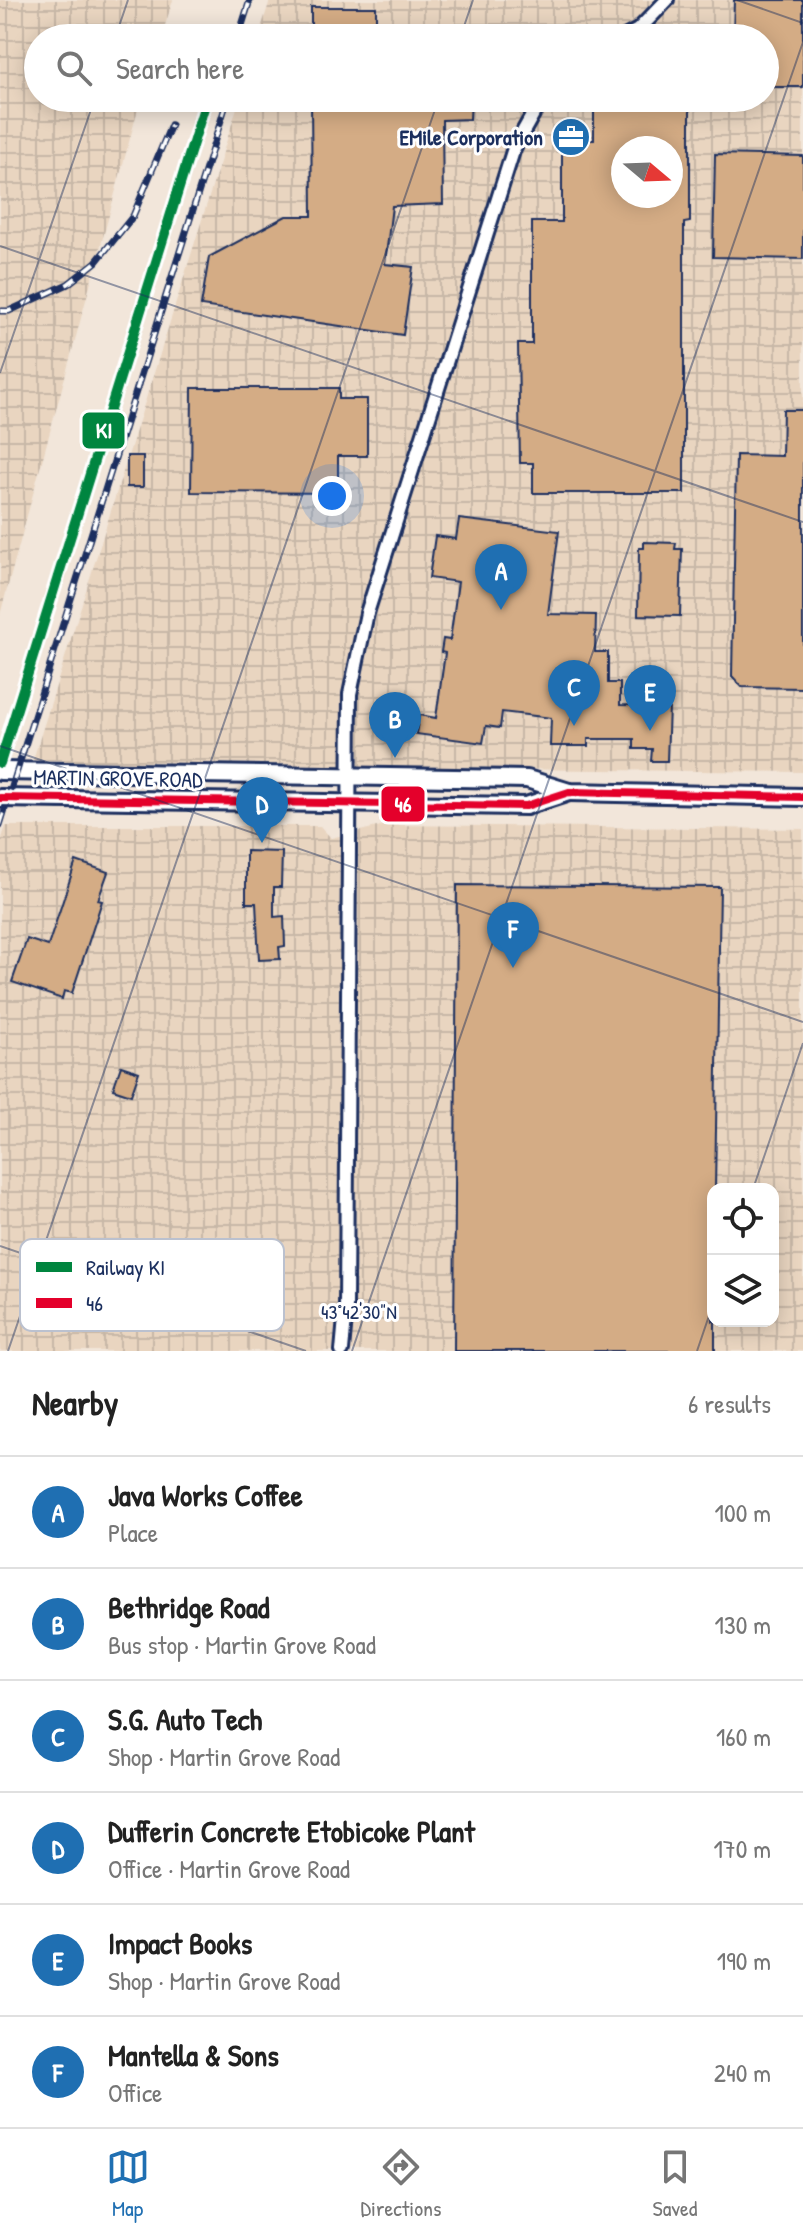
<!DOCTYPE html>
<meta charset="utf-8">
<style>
:root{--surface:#fff;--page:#f2f2f2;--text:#222;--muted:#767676;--line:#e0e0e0;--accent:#1f6fb2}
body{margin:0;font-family:"Patrick Hand",sans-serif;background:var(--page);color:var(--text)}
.controls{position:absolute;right:24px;bottom:24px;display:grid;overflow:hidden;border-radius:16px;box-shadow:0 4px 20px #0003}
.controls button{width:72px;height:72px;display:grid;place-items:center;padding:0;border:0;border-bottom:2px solid var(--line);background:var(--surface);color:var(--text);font:40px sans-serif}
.compass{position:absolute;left:611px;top:136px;width:72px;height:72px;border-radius:50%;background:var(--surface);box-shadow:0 4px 20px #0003;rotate:109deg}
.you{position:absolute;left:332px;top:496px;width:28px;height:28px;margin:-20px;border:6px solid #fff;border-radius:50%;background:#1a73e8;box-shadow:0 0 0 12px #1a73e833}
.badge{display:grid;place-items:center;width:52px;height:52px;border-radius:50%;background:var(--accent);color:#fff;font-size:26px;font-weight:700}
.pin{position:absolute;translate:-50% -66px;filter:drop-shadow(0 2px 4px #0008)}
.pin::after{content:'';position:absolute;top:42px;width:28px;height:24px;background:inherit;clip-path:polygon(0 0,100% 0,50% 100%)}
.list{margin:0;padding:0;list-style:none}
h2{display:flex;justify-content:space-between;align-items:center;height:104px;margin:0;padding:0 32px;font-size:34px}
h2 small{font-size:26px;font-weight:400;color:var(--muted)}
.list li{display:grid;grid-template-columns:52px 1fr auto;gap:24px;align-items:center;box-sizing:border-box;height:112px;padding:0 32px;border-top:2px solid var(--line)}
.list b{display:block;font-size:30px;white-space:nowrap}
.list p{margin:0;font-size:26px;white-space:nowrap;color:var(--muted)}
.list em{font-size:26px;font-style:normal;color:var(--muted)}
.icon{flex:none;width:44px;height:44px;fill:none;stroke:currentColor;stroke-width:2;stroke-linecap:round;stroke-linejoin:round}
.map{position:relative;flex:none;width:803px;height:1351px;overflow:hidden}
.search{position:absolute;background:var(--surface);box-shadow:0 4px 20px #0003;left:24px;right:24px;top:24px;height:88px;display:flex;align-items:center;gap:20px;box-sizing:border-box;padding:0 28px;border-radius:44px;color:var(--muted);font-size:30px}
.sheet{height:776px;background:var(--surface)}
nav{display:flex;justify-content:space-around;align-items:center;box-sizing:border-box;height:112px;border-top:2px solid var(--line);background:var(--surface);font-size:22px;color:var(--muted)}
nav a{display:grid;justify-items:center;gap:4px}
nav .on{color:var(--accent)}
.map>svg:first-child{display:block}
.industrial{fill:url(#industrial-grid);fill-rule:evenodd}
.building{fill:#d4ac85;stroke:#1b2f5e;stroke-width:2;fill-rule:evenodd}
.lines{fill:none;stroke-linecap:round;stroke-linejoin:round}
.minor-casing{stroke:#1b2f5e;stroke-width:18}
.secondary-casing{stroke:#1b2f5e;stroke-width:22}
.minor{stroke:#fff;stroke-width:12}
.secondary{stroke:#fff;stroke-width:16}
.rail-casing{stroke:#1b2f5e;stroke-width:7}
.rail{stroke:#fff;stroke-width:4;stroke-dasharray:12;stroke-linecap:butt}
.bus-1-casing{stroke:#fff;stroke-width:14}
.bus-1{stroke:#e4002b;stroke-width:8}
.rail-1-casing{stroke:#fff;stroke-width:16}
.rail-1{stroke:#00853f;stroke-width:10}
.ticks{fill:none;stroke:#1b2f5e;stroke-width:2;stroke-opacity:0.45}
.labels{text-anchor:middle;stroke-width:6;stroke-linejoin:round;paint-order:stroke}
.poi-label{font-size:22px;font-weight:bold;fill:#1b2f5e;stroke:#fff;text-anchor:end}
.street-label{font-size:22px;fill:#1b2f5e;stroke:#fff}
.key{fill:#fff;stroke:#bbc1cf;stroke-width:2}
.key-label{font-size:22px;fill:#1b2f5e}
.ticks-label{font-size:20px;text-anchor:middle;fill:#1b2f5e;stroke:#fff;stroke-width:6;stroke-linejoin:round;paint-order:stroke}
.line-badge{stroke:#fff;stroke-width:3}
.badge-label{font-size:22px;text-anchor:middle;font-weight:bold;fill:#fff}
</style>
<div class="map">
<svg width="803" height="1351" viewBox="0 0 803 1351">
<defs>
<pattern id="industrial-grid" width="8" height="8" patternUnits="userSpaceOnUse" patternTransform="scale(2)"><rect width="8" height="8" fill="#e9d5c0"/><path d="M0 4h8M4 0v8" fill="none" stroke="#c7b7a7"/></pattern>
</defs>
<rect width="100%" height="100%" fill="#f2e6da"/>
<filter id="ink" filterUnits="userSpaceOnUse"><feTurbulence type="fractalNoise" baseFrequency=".0125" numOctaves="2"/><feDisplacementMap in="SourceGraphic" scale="16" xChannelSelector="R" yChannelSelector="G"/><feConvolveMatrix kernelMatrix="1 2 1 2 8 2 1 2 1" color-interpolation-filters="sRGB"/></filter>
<g filter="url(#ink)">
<!-- industrial -->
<g class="industrial">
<path d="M 0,0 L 173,0 L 161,38 L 38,38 L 38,98 L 141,98 L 0,615 Z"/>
<path d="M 270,0 L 803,0 L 803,772 L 410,768 L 33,760 L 240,98 L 765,98 L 765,38 L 258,38 ZM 623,148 L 671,148 L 671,196 L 623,196 Z"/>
<path d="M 385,825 L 803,829 L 803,1351 L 0,1351 L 0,844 L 6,826 L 320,826 L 331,838 ZM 713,1189 L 773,1189 L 773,1321 L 713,1321 Z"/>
</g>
<!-- building -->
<g class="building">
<path d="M 734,0 L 803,0 L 803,87 L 765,87 L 765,38 L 733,38 Z"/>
<path d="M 311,7 L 376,7 L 376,26 L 393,26 L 403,38 L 311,38 Z"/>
<path d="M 311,98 L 471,98 L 470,119 L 442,120 L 443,204 L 392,206 L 385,264 L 413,267 L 403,335 L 201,306 L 209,257 L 286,216 L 312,216 Z"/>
<path d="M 594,98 L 690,98 L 690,222 L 684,223 L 684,493 L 533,493 L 533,463 L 520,463 L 518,344 L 532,344 L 532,222 L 562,222 L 562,140 L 594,140 ZM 623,148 L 671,148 L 671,196 L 623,196 Z"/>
<path d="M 715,154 L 803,156 L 803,259 L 713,257 Z"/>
<path d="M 192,388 L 339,388 L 339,399 L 367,399 L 367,456 L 338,456 L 338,493 L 191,492 Z"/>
<path d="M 783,410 L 803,410 L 803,688 L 742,687 L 732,676 L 736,455 L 782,456 Z"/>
<rect x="127" y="456" width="16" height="31"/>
<path d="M 459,519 L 559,531 L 548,614 L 596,615 L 595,652 L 608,652 L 608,683 L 620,683 L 620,705 L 669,706 L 667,761 L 651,761 L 652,749 L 634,749 L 634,739 L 588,739 L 588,746 L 550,746 L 551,718 L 502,712 L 500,728 L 486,726 L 483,743 L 416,734 L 419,715 L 436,718 L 445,653 L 441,652 L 443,639 L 450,640 L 458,582 L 429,578 L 435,536 L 456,539 Z"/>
<path d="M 644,542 L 676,543 L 675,549 L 682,549 L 680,616 L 638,615 L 639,548 L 644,548 Z"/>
<path d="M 246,851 L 282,852 L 281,887 L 274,887 L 274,917 L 284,916 L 285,946 L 279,947 L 280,959 L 259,960 L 256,903 L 246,903 Z"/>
<path d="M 76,861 L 108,872 L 98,900 L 102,901 L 72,993 L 64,991 L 62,999 L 12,982 L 27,939 L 48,946 Z"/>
<path d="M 457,885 L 720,887 L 715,1189 L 713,1189 L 713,1321 L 715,1321 L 715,1351 L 454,1351 Z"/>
<path d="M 121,1066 L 139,1072 L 131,1095 L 113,1089 Z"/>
</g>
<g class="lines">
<defs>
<g id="minor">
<path d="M 623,38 L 638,30 L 667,0"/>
<path d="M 342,1351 L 346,1307 L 350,694 L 367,613 L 514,148 L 542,98"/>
</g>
<g id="secondary">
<path d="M 0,771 L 527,779 L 569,792 L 803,797"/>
<path d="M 0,798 L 526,806 L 569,792"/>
</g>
</defs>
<!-- minor casing -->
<use href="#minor" class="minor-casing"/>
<!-- secondary casing -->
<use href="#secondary" class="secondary-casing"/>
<!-- minor -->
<use href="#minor" class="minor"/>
<!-- secondary -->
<use href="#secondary" class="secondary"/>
<defs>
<g id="rail">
<path d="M 238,38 L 250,0"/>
<path d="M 0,311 L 9,311 L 68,284 L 96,262 L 133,216 L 171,125"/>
<path d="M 0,825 L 228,98"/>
</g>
</defs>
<!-- rail casing -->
<use href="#rail" class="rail-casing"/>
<!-- rail -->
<use href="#rail" class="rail"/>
<defs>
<path id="bus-1" d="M 0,798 L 526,806 L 569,792 L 803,797"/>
</defs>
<!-- bus-1 casing -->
<use href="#bus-1" class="bus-1-casing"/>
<!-- bus-1 -->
<use href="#bus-1" class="bus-1"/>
<defs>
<path id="rail-1" d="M 0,763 L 207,98"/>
</defs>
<!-- rail-1 casing -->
<use href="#rail-1" class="rail-1-casing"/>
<!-- rail-1 -->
<use href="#rail-1" class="rail-1"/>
</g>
</g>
<!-- ticks -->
<path class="ticks" d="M 737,0 L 803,23M 115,38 L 128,0M 460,38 L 473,0M 0,246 L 803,522M 0,373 L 95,98M 0,746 L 803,1022M 753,1189 L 803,1043M 0,1246 L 306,1351M 8,1351 L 439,98M 352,1351 L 803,42M 697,1351 L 713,1304"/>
<!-- icons -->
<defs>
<symbol id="office-disc" viewBox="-11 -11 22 22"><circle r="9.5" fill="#1f6fb2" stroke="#fff"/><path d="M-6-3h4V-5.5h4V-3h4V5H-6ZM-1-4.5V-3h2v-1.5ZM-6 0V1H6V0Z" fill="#fff"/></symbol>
</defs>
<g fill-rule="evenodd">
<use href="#office-disc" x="549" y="115" width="44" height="44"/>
</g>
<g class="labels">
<!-- poi labels -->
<g class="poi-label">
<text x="543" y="145">EMile Corporation</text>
</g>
<!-- street labels -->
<g class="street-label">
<text transform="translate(118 778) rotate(1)" y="8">MARTIN GROVE ROAD</text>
</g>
</g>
<!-- legend -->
<rect x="20" y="1239" width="264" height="92" rx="12" class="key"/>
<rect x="36" y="1262" width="36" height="10" fill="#00853f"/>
<rect x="36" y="1298" width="36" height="10" fill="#e4002b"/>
<g class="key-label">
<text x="86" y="1275">Railway KI</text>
<text x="86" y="1311">46</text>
</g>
<g class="ticks-label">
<text x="359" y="1319">43°42'30"N</text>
</g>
<g class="line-badge">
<rect x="81" y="411" width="45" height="39" rx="8" fill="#00853f"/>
<rect x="380" y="785" width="46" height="38" rx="8" fill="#e4002b"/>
</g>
<g class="badge-label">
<text x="104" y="438">KI</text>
<text x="403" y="812">46</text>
</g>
</svg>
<div class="controls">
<button><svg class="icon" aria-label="locate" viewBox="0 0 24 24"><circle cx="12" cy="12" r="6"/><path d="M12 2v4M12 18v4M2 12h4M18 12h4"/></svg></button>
<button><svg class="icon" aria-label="layers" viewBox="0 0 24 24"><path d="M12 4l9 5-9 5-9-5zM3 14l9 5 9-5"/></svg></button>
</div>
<svg class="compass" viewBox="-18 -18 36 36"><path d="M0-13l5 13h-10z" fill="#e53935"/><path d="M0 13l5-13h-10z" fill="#767676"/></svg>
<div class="you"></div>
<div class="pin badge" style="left:501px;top:610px">A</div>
<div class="pin badge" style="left:395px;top:758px">B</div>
<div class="pin badge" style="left:574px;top:726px">C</div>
<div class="pin badge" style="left:262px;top:843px">D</div>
<div class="pin badge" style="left:650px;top:731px">E</div>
<div class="pin badge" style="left:513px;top:968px">F</div>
<div class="search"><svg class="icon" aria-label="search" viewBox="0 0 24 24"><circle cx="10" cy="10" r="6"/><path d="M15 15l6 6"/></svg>Search here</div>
</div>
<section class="sheet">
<h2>Nearby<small>6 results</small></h2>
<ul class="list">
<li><span class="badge">A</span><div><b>Java Works Coffee</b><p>Place</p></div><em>100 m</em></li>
<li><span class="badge">B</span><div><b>Bethridge Road</b><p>Bus stop · Martin Grove Road</p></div><em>130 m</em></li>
<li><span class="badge">C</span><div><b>S.G. Auto Tech</b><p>Shop · Martin Grove Road</p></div><em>160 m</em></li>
<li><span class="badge">D</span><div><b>Dufferin Concrete Etobicoke Plant</b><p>Office · Martin Grove Road</p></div><em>170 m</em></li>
<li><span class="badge">E</span><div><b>Impact Books</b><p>Shop · Martin Grove Road</p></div><em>190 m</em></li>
<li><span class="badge">F</span><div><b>Mantella &amp; Sons</b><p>Office</p></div><em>240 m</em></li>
</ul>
</section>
<nav>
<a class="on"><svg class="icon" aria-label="map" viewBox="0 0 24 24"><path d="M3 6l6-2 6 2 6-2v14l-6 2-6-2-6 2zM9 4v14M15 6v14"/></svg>Map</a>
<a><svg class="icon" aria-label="directions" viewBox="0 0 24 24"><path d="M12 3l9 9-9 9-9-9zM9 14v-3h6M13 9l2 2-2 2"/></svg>Directions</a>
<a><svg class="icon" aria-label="saved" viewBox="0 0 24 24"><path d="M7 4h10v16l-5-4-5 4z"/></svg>Saved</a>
</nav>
